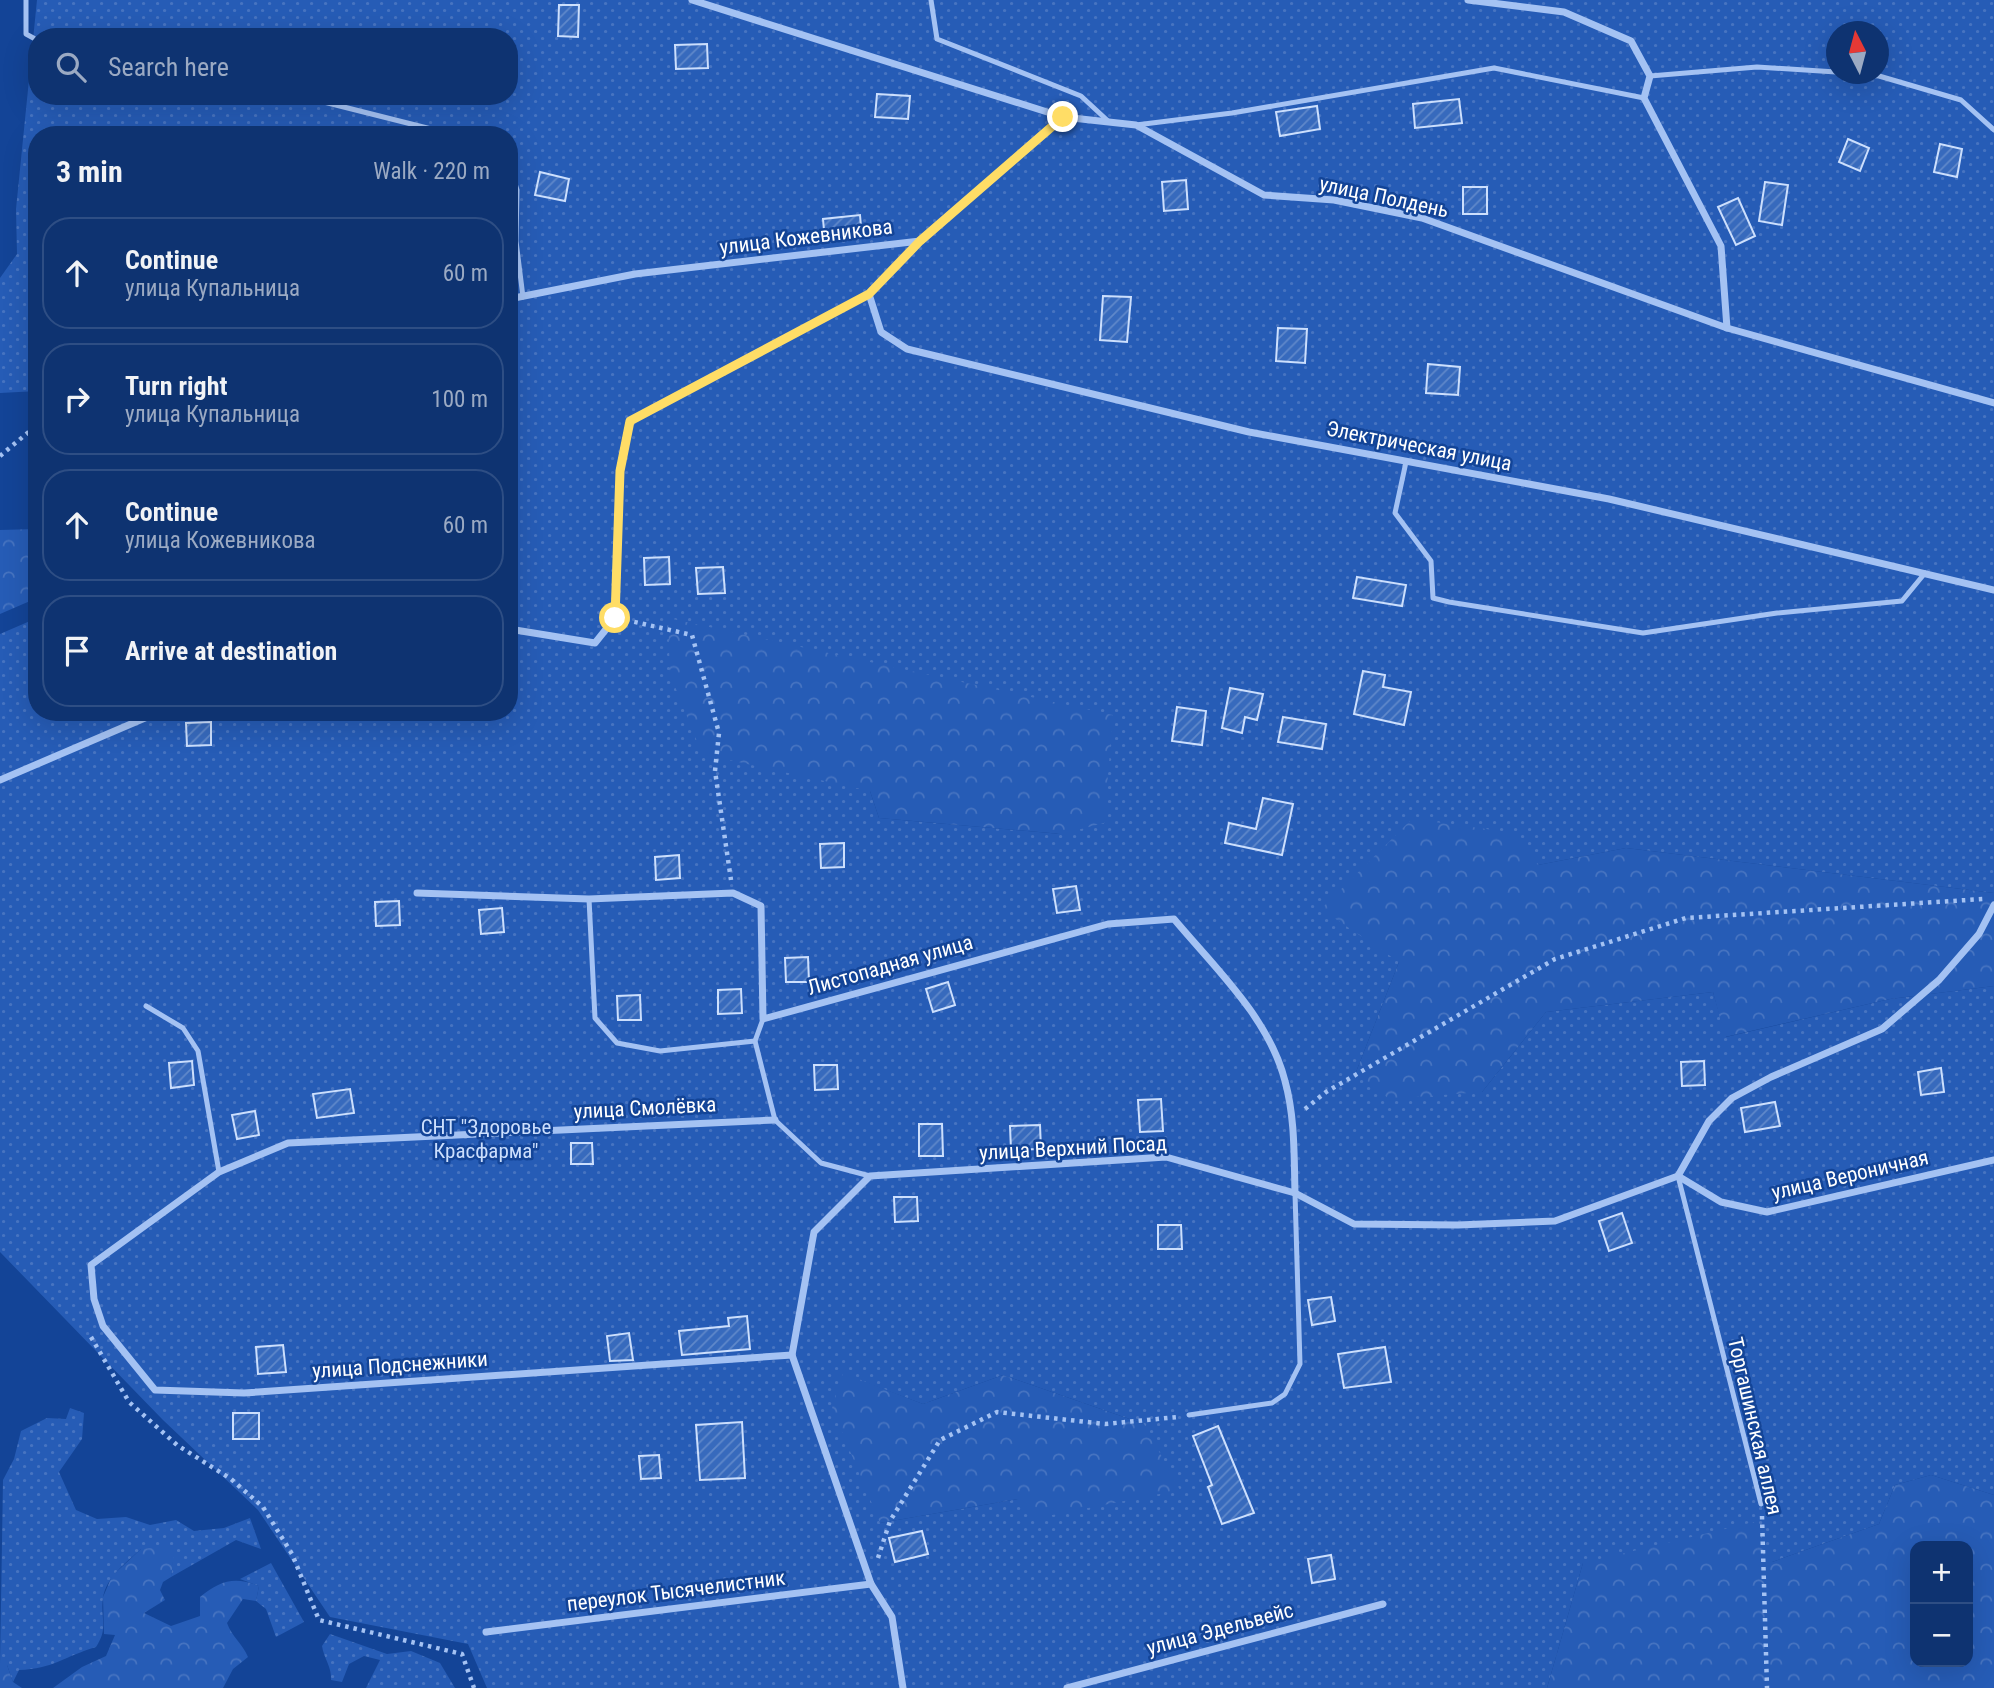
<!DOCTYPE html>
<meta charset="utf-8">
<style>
:root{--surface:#0e3371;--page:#1c3f79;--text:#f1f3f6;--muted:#9baac3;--line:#2e4e84}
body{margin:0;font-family:"Roboto Condensed",sans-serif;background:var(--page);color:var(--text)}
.controls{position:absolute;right:21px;bottom:21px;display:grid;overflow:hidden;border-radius:14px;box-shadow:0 7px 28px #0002}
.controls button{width:63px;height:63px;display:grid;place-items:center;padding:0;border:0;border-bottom:2px solid var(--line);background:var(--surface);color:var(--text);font:35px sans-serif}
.compass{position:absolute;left:1826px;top:21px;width:63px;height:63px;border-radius:50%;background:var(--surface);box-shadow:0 7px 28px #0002;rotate:354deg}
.stop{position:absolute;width:21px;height:21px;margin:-16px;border:5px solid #fd6;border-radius:50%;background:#fff}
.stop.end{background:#fd6;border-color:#fff;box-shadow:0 2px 7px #0008}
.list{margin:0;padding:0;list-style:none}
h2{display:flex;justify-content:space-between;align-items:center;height:91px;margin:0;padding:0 28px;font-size:30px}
h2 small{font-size:23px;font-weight:400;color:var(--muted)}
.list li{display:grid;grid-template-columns:46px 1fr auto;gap:21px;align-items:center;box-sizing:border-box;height:112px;margin:0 14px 14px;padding:0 14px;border:2px solid var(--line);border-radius:28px}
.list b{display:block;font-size:26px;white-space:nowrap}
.list p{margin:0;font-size:23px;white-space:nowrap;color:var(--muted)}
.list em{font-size:23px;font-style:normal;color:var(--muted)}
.icon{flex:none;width:38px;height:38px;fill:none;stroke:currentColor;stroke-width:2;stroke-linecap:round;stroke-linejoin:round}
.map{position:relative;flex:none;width:1994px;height:1688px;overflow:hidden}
.search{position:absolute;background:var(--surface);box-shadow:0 7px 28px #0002;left:28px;top:28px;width:490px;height:77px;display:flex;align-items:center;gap:18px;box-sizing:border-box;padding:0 24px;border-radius:28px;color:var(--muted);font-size:26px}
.panel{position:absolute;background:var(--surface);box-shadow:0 7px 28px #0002;left:28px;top:126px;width:490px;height:595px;border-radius:28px}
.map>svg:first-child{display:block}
.grass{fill:url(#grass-dots);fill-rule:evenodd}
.forest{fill:url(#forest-crowns);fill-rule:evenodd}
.building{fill:url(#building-hatch);stroke:#ccdffd;stroke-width:2}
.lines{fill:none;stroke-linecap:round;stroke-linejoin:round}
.path{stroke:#a4c2f3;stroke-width:4.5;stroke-dasharray:3.5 5;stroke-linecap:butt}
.lane{stroke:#a4c2f3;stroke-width:5}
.street{stroke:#a4c2f3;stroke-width:7}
.route{stroke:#fd6;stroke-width:9}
.labels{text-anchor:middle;stroke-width:5;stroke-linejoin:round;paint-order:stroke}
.street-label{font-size:21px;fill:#fff;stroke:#134497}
.park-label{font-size:21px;fill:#ccdffd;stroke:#134497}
</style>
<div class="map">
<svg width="1994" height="1688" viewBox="0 0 1994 1688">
<defs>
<pattern id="grass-dots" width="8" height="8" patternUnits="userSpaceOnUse" patternTransform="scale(1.75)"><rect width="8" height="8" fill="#265cb6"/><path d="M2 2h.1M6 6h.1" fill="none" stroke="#4774c1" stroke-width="1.8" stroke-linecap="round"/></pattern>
<pattern id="forest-crowns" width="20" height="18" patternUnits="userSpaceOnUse" patternTransform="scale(1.75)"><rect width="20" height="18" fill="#265cb6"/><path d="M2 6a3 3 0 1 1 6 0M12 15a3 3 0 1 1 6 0" fill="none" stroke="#4774c1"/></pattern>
<pattern id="building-hatch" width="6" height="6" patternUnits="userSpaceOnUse" patternTransform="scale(1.75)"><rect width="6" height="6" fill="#376abd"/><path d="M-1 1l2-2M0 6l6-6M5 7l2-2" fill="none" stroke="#5f88ca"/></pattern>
</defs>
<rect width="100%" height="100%" fill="#134497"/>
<!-- grass -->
<g class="grass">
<path d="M 37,0 L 1994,0 L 1994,893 L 1626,848 L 1538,865 L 1399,962 L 1356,1072 L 1482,1092 L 1546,1012 L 1713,992 L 1726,1037 L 1890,999 L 1994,986 L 1994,1495 L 1931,1475 L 1895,1485 L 1879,1524 L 1772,1562 L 1583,1563 L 1547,1688 L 487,1688 L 468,1644 L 330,1617 L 258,1510 L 163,1420 L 0,1252 L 0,634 L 37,618 L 37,712 L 509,712 L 509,135 L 37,135 L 37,391 L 0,393 L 0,278 L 17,254 L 16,209 ZM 1836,32 L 1878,32 L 1878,74 L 1836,74 ZM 37,37 L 509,37 L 509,96 L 37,96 ZM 870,791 L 1061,834 L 879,818 ZM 843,1374 L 923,1404 L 1003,1375 L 1144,1424 L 1018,1499 L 880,1523 Z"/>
<path d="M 70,1408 L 84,1413 L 82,1439 L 59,1472 L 76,1510 L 97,1519 L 126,1517 L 150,1525 L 176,1520 L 194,1531 L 224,1528 L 250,1518 L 261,1549 L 236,1540 L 171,1577 L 173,1555 L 141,1549 C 126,1563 106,1577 103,1598 C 100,1619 109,1627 96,1647 C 65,1656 53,1669 19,1670 L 13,1682 L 7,1665 L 0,1665 L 3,1480 L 14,1459 L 21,1431 L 47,1418 L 66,1419 Z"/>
<path d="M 271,1563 L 304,1622 L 276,1637 L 266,1609 L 256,1601 L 259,1586 L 240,1579 Z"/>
<path d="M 330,1634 L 387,1654 L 411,1651 L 440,1663 L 455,1688 L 366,1688 L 380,1660 L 364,1656 L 349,1664 L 342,1682 L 331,1680 C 332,1667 324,1659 322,1646 Z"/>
</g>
<!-- forest -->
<g class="forest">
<path d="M 37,529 L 37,598 L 0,614 L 0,530 Z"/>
<path d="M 668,618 L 1113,715 L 1104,823 L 1062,834 L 879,818 L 870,791 L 702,754 L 670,674 Z"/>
<path d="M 1412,819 L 1516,833 L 1538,865 L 1626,848 L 1994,893 L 1994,986 L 1890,999 L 1725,1037 L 1713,992 L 1546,1012 L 1482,1092 L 1389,1099 L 1356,1072 L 1399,962 L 1321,909 Z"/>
<path d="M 843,1373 L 923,1404 L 1003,1375 L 1144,1424 L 1180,1490 L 1032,1519 L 1018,1499 L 880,1523 L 832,1408 Z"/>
<path d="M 1931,1475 L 1994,1495 L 1994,1688 L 1547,1688 L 1583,1563 L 1754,1522 L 1772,1562 L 1879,1524 L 1895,1485 ZM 1968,1546 L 1968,1662 L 1915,1662 L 1915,1546 Z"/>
<path d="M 168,1546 L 174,1554 L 171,1577 L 163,1582 L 160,1590 L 165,1600 L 144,1613 L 171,1626 L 200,1616 L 200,1597 C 220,1581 234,1576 259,1586 L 256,1601 L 243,1599 L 227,1623 C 232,1637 242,1643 248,1657 L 233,1669 L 223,1688 L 53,1688 L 82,1667 L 106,1656 L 115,1635 L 104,1634 L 103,1597 L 112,1576 L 141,1549 Z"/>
<path d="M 0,1665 L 7,1665 L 13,1682 L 22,1688 L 0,1688 Z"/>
</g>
<!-- building -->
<g class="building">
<path d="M 559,5 L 579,5 L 578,37 L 558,36 Z"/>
<path d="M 707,44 L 708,68 L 676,69 L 675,45 Z"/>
<path d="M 877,94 L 910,96 L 908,119 L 875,117 Z"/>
<path d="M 1459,99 L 1462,123 L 1415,128 L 1413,104 Z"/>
<path d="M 1317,106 L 1320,129 L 1280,136 L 1276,112 Z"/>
<path d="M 1848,139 L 1869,148 L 1860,171 L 1839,162 Z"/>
<path d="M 1940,144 L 1962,149 L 1957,177 L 1934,172 Z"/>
<path d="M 540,172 L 569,179 L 565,201 L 535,195 Z"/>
<path d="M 1186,180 L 1188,209 L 1164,211 L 1162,182 Z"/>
<path d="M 1765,182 L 1788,185 L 1782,225 L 1759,221 Z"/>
<rect x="1463" y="187" width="24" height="27"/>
<path d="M 1738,198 L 1755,236 L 1736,245 L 1718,207 Z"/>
<path d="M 860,215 L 862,238 L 825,242 L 823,219 Z"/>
<path d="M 1103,296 L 1131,297 L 1127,342 L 1100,340 Z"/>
<path d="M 1278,328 L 1307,329 L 1305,363 L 1276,361 Z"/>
<path d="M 1428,364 L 1460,367 L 1458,395 L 1426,393 Z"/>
<path d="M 669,557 L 670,584 L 645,585 L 644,558 Z"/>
<path d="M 723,567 L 725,593 L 698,594 L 696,568 Z"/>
<path d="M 1357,577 L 1406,585 L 1402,606 L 1353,598 Z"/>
<path d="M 1363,671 L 1385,675 L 1383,687 L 1411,692 L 1404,725 L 1354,714 Z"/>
<path d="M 1230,688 L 1263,694 L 1257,720 L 1245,717 L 1242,733 L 1222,728 Z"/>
<path d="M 1177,707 L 1206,711 L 1202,745 L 1172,741 Z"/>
<path d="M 1283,717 L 1326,724 L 1322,749 L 1278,742 Z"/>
<path d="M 211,722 L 211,745 L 187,746 L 186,723 Z"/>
<path d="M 1263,798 L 1293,804 L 1282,855 L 1225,843 L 1229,823 L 1256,829 Z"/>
<path d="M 844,843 L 844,867 L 821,868 L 820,844 Z"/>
<path d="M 679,855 L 680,878 L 656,880 L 655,857 Z"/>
<path d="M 1076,886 L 1080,910 L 1057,913 L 1053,889 Z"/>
<path d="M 399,901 L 400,925 L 376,926 L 375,902 Z"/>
<path d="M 502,908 L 504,932 L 481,934 L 479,910 Z"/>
<path d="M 808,957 L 809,982 L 786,982 L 785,958 Z"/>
<path d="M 948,982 L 955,1005 L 933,1012 L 926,989 Z"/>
<path d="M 741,989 L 742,1013 L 718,1014 L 718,990 Z"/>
<path d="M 640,995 L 641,1020 L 618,1020 L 617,996 Z"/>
<path d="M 192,1061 L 194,1085 L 171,1088 L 169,1063 Z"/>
<path d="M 1704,1061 L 1705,1085 L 1682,1086 L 1681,1062 Z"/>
<path d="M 814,1065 L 837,1065 L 838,1089 L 815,1090 Z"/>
<path d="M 1941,1068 L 1944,1092 L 1921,1095 L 1918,1072 Z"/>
<path d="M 350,1089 L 354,1113 L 317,1118 L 313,1094 Z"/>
<path d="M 1161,1099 L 1163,1131 L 1140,1132 L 1138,1100 Z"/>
<path d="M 1775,1102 L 1780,1126 L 1745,1132 L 1741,1108 Z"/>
<path d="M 255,1111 L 259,1135 L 237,1139 L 232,1115 Z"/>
<path d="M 919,1124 L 942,1124 L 943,1156 L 919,1156 Z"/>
<path d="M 1040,1125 L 1041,1149 L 1011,1150 L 1010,1126 Z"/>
<path d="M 571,1143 L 592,1143 L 593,1164 L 571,1164 Z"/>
<path d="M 894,1197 L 917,1197 L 918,1221 L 895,1222 Z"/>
<path d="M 1622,1213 L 1632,1243 L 1609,1251 L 1599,1221 Z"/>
<path d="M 1158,1225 L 1181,1225 L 1182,1249 L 1158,1249 Z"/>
<path d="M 1331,1297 L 1335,1321 L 1312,1325 L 1308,1300 Z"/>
<path d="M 747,1316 L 750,1349 L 682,1355 L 679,1331 L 729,1326 L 728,1318 Z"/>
<path d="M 629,1333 L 633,1360 L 610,1361 L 607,1336 Z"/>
<path d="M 283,1345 L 286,1372 L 258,1374 L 256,1347 Z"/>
<path d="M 1385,1347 L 1391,1382 L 1344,1388 L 1338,1354 Z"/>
<rect x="233" y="1413" width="26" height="26"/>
<path d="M 742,1422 L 745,1478 L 700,1480 L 696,1425 Z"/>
<path d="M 1218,1426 L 1254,1513 L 1222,1524 L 1208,1487 L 1212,1485 L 1193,1436 Z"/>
<path d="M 659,1455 L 661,1478 L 641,1479 L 639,1456 Z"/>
<path d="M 922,1531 L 928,1554 L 895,1562 L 889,1538 Z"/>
<path d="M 1331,1555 L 1335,1579 L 1312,1583 L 1308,1559 Z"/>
</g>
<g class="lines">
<!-- path -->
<g class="path">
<path d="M 0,456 L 37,425"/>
<path d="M 626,620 L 692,635 L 719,733 L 715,771 L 731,880"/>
<path d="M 1305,1109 L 1326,1092 L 1555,959 L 1686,918 L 1983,899"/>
<path d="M 91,1337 L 129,1402 L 177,1445 L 231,1479 L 263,1507 L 292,1554 L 319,1620 L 462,1654 L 474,1688"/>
<path d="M 1762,1516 L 1767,1688"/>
<path d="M 878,1558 L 890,1521 L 940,1440 L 997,1412 L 1105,1424 L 1178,1417"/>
</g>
<!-- lane -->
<g class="lane">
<path d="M 26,0 L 26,34 L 37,40"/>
<path d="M 931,0 L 937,39 L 1081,96 L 1108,121"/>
<path d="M 1850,74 L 1879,76 L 1961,100 L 1994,130"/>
<path d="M 1650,76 L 1757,67 L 1836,72"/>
<path d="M 300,96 L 455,135"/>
<path d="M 1136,125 L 1232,113 L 1494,68 L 1644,98"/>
<path d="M 509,164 L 517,190 L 516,241 L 523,297"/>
<path d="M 1406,462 L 1395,513 L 1431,561 L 1433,598 L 1449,602 L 1643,633 L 1777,613 L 1902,601 L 1925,573"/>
<path d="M 589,899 L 595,1018 L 617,1043 L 660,1051 L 755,1041"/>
<path d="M 146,1006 L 183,1028 L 198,1051 L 219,1172"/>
<path d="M 763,1019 L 755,1041 L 775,1120 L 821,1163 L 870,1176"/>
<path d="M 1678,1176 L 1761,1504"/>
<path d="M 1189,1415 L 1272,1403 L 1285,1394 L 1300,1364 L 1295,1193"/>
</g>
<!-- street -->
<g class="street">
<path d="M 692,0 L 1063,117 L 1136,125 L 1264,195 L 1334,200 L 1422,218 L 1727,328 L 1994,403"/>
<path d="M 1468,0 L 1564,12 L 1631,41 L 1650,76 L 1644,98 L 1721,246 L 1727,328"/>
<path d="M 869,294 L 881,332 L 907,349 L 1249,432 L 1609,499 L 1994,590"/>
<path d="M 509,299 L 635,274 L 920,241 L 1063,117"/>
<path d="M 509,629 L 595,643 L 615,618 L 620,471 L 630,421 L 869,294 L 920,241"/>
<path d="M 0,780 L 159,712"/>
<path d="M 417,893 L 589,899 L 733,893 L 761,906 L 763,1019 L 1108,924 L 1174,919 C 1215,968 1269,1018 1285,1081 C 1295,1117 1294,1155 1295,1193"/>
<path d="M 775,1120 L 288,1143 L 219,1172 L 91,1265 L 94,1299 L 103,1326 L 155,1390 L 244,1393 L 792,1355"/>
<path d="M 1678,1176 L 1721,1202 L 1767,1212 L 1994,1160"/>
<path d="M 486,1632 L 871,1584"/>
<path d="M 903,1688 L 892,1617 L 871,1584 L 792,1355 L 814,1232 L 870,1176 L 1166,1157 L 1295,1193 L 1354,1224 L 1458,1225 L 1555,1221 L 1678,1176 L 1709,1121 L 1732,1098 L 1771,1077 L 1882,1029 L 1939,980 L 1979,934 L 1994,905"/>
<path d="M 1067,1688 L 1383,1604"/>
</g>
</g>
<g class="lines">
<!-- route -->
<path class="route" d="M 615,618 L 620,471 L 630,421 L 869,294 L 920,241 L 1063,117"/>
</g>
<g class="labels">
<!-- street labels -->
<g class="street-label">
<text transform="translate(1384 197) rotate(12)" y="7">улица Полдень</text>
<text transform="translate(806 237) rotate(-7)" y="7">улица Кожевникова</text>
<text transform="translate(1419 446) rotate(11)" y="7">Электрическая улица</text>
<text transform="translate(890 965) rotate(-16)" y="7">Листопадная улица</text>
<text transform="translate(645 1108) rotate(-3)" y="7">улица Смолёвка</text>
<text transform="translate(1073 1148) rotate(-3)" y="7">улица Верхний Посад</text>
<text transform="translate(1850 1175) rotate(-13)" y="7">улица Вероничная</text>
<text transform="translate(400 1365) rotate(-4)" y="7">улица Подснежники</text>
<text transform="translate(1755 1426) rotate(77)" y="7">Торгашинская аллея</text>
<text transform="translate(676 1591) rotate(-7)" y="7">переулок Тысячелистник</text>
<text transform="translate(1220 1629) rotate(-15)" y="7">улица Эдельвейс</text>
</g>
<!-- park labels -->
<g class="park-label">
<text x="486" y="1134">СНТ "Здоровье<tspan x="486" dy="24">Красфарма"</tspan></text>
</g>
</g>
</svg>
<div class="controls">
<button>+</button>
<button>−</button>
</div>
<svg class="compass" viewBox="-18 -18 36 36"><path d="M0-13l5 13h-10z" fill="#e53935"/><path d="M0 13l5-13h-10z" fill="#9baac3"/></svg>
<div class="stop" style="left:615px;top:618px"></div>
<div class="stop end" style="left:1063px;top:117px"></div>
<div class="search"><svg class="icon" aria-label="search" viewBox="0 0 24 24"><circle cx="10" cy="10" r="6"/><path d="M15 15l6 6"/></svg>Search here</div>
<section class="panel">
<h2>3 min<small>Walk · 220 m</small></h2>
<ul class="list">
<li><svg class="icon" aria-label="ahead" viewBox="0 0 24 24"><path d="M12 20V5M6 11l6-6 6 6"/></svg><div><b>Continue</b><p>улица Купальница</p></div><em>60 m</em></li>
<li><svg class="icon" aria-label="right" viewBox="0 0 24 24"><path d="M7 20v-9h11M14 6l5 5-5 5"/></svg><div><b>Turn right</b><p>улица Купальница</p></div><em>100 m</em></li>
<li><svg class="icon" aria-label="ahead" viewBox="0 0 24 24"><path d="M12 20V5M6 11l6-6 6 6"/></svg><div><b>Continue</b><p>улица Кожевникова</p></div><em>60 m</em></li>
<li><svg class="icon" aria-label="arrive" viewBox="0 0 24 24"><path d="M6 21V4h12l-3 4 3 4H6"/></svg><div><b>Arrive at destination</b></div></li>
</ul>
</section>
</div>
